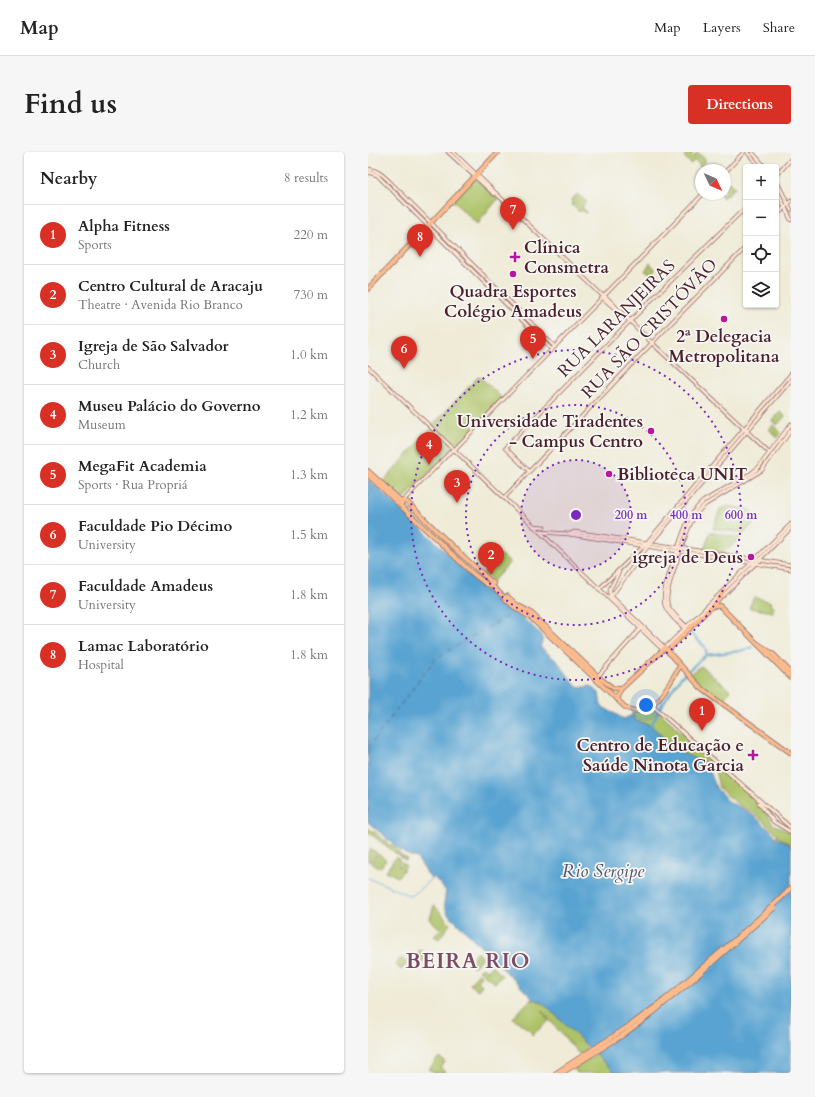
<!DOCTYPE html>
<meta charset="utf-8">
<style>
:root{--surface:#fff;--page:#f6f6f6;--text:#222;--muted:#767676;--line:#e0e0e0;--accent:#d93025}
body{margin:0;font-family:Cardo,serif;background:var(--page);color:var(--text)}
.controls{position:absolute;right:12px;top:12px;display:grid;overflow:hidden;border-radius:4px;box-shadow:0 1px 3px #0004}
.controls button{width:36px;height:36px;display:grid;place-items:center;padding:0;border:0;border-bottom:1px solid var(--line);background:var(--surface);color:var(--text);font:20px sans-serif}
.compass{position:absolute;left:327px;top:12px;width:36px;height:36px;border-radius:50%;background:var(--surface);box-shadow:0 1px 3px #0004;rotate:134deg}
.you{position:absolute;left:278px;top:553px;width:14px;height:14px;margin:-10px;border:3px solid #fff;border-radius:50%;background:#1a73e8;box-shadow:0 0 0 6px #1a73e833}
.badge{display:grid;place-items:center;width:26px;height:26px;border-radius:50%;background:var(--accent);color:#fff;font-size:13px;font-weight:700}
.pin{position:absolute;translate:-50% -33px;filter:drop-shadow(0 1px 2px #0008)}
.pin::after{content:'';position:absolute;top:21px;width:14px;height:12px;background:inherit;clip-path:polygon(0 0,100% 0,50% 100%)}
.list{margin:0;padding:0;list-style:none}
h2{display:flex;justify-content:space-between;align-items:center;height:52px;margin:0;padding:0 16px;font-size:17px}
h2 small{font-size:13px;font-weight:400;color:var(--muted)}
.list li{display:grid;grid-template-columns:26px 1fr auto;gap:12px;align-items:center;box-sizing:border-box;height:60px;padding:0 16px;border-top:1px solid var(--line)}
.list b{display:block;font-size:15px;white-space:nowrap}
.list p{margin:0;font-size:13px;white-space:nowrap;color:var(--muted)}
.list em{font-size:13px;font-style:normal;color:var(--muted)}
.icon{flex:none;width:22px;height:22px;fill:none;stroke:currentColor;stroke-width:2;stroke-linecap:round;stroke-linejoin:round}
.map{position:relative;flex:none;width:423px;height:921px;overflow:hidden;border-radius:4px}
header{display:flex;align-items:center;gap:24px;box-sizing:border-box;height:56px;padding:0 20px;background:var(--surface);border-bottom:1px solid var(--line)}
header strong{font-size:19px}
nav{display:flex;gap:22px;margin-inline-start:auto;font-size:14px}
.intro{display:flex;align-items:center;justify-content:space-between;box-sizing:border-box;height:96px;padding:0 24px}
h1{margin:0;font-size:28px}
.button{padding:10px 18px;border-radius:4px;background:var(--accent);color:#fff;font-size:14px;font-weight:700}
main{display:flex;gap:24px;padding:0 24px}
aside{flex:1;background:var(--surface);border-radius:4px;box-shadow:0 1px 3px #0004}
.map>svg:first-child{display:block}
.green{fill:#adc367;stroke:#7c7149}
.water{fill:#59a3d1;stroke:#52617e}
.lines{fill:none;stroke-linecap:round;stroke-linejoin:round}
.stream{stroke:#59a3d1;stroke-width:1}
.canal{stroke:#59a3d1;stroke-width:2}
.ferry{stroke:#50546d;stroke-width:1;stroke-dasharray:5 4;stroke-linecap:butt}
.secondary-casing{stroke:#846667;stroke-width:4.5}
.primary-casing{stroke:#846667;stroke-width:5.5}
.secondary{stroke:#fde4d1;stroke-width:3}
.primary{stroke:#fbbb8d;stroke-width:4}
.ring{fill:none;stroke:#7b2cbf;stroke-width:2;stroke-dasharray:2 4}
.poi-dot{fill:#b5179e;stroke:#f6f6f2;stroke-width:1.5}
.labels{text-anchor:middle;stroke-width:3.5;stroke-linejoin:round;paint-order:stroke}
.poi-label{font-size:17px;font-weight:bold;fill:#4a1f2b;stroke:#f6f6f2;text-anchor:end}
.street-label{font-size:17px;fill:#4a1f2b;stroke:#f6f6f2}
.water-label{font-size:18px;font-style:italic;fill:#50546d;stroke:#f6f6f2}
.district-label{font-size:21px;font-weight:bold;letter-spacing:1px;fill:#7b4c63;stroke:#f6f6f2}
.centre{fill:#7b2cbf;stroke:#f6f6f2;stroke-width:2}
.ring-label{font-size:12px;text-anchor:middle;font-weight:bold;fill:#7b2cbf;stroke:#f6f6f2;stroke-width:3.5;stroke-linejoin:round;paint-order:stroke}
</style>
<header>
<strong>Map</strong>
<nav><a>Map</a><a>Layers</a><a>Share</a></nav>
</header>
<div class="intro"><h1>Find us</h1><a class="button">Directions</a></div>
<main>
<aside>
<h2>Nearby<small>8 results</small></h2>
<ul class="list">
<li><span class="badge">1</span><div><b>Alpha Fitness</b><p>Sports</p></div><em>220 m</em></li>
<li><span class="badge">2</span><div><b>Centro Cultural de Aracaju</b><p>Theatre · Avenida Rio Branco</p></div><em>730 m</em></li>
<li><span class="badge">3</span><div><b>Igreja de São Salvador</b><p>Church</p></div><em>1.0 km</em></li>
<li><span class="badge">4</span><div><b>Museu Palácio do Governo</b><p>Museum</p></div><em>1.2 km</em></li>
<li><span class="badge">5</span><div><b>MegaFit Academia</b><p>Sports · Rua Propriá</p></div><em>1.3 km</em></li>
<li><span class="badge">6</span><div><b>Faculdade Pio Décimo</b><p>University</p></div><em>1.5 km</em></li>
<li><span class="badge">7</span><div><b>Faculdade Amadeus</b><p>University</p></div><em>1.8 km</em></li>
<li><span class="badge">8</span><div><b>Lamac Laboratório</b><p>Hospital</p></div><em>1.8 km</em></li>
</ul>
</aside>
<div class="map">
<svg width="423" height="921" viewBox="0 0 423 921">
<rect width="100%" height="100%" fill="#f6f6f2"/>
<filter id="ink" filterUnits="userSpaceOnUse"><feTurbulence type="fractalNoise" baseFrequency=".025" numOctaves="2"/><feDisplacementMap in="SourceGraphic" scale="8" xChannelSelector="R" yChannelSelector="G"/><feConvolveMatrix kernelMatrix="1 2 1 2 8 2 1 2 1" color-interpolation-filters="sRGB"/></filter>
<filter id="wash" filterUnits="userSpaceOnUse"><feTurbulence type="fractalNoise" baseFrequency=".012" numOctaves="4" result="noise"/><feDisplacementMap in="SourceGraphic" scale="16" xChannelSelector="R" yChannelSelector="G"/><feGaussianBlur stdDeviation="0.9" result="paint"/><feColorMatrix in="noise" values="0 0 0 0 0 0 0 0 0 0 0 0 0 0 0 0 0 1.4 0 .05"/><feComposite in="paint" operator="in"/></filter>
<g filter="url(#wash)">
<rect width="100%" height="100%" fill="#efebd7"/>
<!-- green -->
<g class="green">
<path d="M 320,0 L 325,0 L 323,3 L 325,5 L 330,1 L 338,8 L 332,14 L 327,8 L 323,12 L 316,5 Z"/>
<path d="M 107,26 L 130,47 L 109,72 L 85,49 Z"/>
<path d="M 361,30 L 367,35 L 355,46 L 351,42 L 357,42 L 357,34 Z"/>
<path d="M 209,42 L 218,49 L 214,55 L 219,60 L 218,61 L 214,58 L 211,60 L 204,53 L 205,52 L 203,49 Z"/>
<path d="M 282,111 L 288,118 L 285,123 L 277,119 Z"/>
<path d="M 111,224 L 135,247 L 87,296 L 64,274 Z"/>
<path d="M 412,260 L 417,264 L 409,273 L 404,269 Z"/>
<path d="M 405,273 L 413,282 L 409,286 L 401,277 Z"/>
<path d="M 63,277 L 84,297 L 37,346 L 33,346 L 15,330 Z"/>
<path d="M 360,354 L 383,358 L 391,366 L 376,381 L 345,377 L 352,357 Z"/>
<path d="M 342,380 L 372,386 L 356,401 L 336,398 Z"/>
<path d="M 132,402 L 142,410 L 125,429 L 115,421 L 121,413 L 123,413 Z"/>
<path d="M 386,445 L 403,450 L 402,454 L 406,455 L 405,460 L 381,456 Z"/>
<path d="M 333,514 L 363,539 L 353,549 L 336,537 L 323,522 Z"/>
<path d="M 286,553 L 286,555 L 342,606 L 342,611 C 332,609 313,603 306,597 C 294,586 286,570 268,569 L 264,563 L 266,558 L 285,555 Z"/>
<path d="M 347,612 L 393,653 L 405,672 L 423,681 L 423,693 L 413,686 L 409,686 L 409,682 L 387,662 L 372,654 L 351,636 L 346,613 Z"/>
<path d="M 0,676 L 4,679 L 7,679 L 8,681 L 16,689 L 18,688 L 19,692 C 26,693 30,696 32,703 L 40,707 L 38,709 L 0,680 Z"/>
<path d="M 3,697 L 9,701 L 2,710 L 0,709 L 0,701 Z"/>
<path d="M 10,702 L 18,708 L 12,716 L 3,711 Z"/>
<path d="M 28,705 L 33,710 L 30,714 L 31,715 L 35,711 L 38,714 L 30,725 L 18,719 Z"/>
<path d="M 66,753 L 82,772 L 71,787 L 66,784 L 73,778 L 62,767 Z"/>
<path d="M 52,798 L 60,804 L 55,810 L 48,805 Z"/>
<path d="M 108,800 L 114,805 L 106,815 L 103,812 L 106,807 L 105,805 Z"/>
<path d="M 33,806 L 39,811 L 33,818 L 27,812 Z"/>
<path d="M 124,813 L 134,824 L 127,831 L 111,818 L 115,815 L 119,819 Z"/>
<path d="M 110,821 L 113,823 L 109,829 L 114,833 L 110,838 L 102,832 Z"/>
<path d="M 164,846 L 175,851 L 221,895 L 212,902 L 210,901 L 174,859 L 181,869 L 164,883 L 163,879 L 145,866 L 163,847 L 165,849 Z"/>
<path d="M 228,902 L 247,921 L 209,921 L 207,918 L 207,916 Z"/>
<path d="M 71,905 L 77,910 L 73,916 L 78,921 L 66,921 L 61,917 Z"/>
</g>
<!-- water -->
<path class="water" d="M 0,327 L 99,419 L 99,422 L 120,440 L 122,438 L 127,442 L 174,483 L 175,487 L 172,495 L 189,509 L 207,533 L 211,536 L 223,534 L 231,541 L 233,554 L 256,567 L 264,563 L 268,569 L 283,573 L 307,598 L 335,610 L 342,619 L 348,636 L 360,649 L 385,663 L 406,682 L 408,686 L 410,688 L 413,687 L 423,694 L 423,921 L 247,921 L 175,851 L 164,846 L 80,762 L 76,751 L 78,739 L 66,725 L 63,727 L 49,706 L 37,702 L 0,670 Z"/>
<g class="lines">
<!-- stream -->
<path class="stream" d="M 0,726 L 13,731 L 42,744 L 45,743 L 63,727"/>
<!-- canal -->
<g class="canal">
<path d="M 382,0 L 393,13"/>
<path d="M 10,21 L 58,70"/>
<path d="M 408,32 L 423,62"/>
<path d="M 63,75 L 184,195"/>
<path d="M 331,356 L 346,344"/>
<path d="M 320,479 L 336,494 L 338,497 L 338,503"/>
<path d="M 283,573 L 299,545 L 313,525 L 338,503 L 372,499 L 384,495"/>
</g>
<!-- ferry -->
<path class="ferry" d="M 0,596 L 68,506 L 143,462"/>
</g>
</g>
<g filter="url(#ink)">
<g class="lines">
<defs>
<g id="secondary">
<path d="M 80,0 L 126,42"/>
<path d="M 85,0 L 236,145 L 236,147 L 262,169"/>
<path d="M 379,0 L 392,15"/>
<path d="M 384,0 L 397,15"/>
<path d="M 0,17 C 11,18 18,26 26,34 L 187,195"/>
<path d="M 0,20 L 9,23 L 184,198"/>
<path d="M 357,20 L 376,0"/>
<path d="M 408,24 L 423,7"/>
<path d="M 408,28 L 423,58"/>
<path d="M 408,36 L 423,68"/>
<path d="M 408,64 L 423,49"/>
<path d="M 236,145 L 238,145 L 284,191 L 402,301"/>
<path d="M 0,215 L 295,498"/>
<path d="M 161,319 L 137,296 L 259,172 L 378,55"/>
<path d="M 136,346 L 304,170 L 378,95"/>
<path d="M 32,354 L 36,348 L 83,299 L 86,298 L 335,42"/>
<path d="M 165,374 L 176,375"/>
<path d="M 172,380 L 201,382 L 423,417"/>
<path d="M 204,383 L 204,381 L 207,380 L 423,413"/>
<path d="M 310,396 C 316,378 321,361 336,349 L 385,320 L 391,315 L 423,272"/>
<path d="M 313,397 C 319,380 323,363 338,352 L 394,318 L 423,278"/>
<path d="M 309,399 C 305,413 291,443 298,456 C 302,464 311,471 317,477"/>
<path d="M 312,399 C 309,411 295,442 300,454 C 304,462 313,469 319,475"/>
<path d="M 231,437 L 276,394 L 423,222"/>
<path d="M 243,444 L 297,496 L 423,372"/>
<path d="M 355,444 L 423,376"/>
<path d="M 242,446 L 280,394 L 423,228"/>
<path d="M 242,446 L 242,437 L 251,420"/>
<path d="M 230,524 L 273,476"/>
<path d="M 280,556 L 287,556 L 423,676"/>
<path d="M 391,651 L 406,670 L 423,680"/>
</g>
<g id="primary">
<path d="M 0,137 L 130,0"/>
<path d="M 0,319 L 33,349 L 39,350 L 87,397 L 126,432"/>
<path d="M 0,323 L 102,419 L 118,432 L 123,433 L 145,454 L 163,466 L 257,555 C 284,571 301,531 312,514"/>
<path d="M 139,444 L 149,453 L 162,460 L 233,527 L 245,536 L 253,537"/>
<path d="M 344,454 L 352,454 L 423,526"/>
<path d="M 389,491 L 405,502 L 423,521"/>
<path d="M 301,501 L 303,495 L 349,449 L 356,439"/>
<path d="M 248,547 L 253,537 L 297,496 L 333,536 L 423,601"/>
<path d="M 188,921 L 261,874 L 295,849 L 371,784 L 411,748 L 423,736"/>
<path d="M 194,921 L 255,883 L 281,864 L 321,831 L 406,756"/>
</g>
</defs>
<!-- secondary casing -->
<use href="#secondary" class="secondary-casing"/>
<!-- primary casing -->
<use href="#primary" class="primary-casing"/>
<!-- secondary -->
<use href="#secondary" class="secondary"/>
<!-- primary -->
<use href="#primary" class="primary"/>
</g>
</g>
<!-- distance rings -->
<circle cx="208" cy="363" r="55" fill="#7b2cbf" fill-opacity=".12"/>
<g class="ring">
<circle cx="208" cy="363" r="55"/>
<circle cx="208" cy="363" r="110"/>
<circle cx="208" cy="363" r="165"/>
</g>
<!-- markers -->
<g class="poi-dot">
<path d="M145 99h4v4h4v4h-4v4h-4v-4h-4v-4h4z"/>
<circle cx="145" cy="122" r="4"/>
<circle cx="356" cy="167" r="4"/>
<circle cx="283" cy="279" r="4"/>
<circle cx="241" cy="322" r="4"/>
<circle cx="383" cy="405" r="4"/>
<path d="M383 597h4v4h4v4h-4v4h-4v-4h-4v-4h4z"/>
</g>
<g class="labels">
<!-- poi labels -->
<g class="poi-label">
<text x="156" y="101" text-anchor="start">Clínica<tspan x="156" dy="20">Consmetra</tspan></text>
<text x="145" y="145" text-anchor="middle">Quadra Esportes<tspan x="145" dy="20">Colégio Amadeus</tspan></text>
<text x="356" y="190" text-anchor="middle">2ª Delegacia<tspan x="356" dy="20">Metropolitana</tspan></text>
<text x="275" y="275">Universidade Tiradentes<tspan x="275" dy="20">- Campus Centro</tspan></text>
<text x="249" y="328" text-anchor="start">Biblioteca UNIT</text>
<text x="375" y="411">igreja de Deus</text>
<text x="376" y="599">Centro de Educação e<tspan x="376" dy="20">Saúde Ninota Garcia</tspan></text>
</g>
<!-- street labels -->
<g class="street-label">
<text transform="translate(248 166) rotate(-45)" y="6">RUA LARANJEIRAS</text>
<text transform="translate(281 176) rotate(-46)" y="6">RUA SÃO CRISTÓVÃO</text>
</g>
<!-- water labels -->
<g class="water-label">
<text x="235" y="725">Rio Sergipe</text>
</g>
<!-- district labels -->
<g class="district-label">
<text x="100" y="816">BEIRA RIO</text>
</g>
</g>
<circle cx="208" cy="363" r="6" class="centre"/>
<g class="ring-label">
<text x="263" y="367">200 m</text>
<text x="318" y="367">400 m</text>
<text x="373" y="367">600 m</text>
</g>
</svg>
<div class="controls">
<button>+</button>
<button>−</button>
<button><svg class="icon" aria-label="locate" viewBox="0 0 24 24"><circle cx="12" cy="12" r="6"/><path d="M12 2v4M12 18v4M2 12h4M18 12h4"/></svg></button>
<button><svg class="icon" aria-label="layers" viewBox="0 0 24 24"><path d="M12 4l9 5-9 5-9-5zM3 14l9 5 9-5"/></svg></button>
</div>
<svg class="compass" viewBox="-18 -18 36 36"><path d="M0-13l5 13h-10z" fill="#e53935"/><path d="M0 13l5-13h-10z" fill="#767676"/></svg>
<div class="you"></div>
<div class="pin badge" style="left:334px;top:579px">1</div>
<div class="pin badge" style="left:123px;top:423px">2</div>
<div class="pin badge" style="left:89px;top:351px">3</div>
<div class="pin badge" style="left:61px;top:313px">4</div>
<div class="pin badge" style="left:165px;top:207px">5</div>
<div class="pin badge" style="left:36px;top:217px">6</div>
<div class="pin badge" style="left:145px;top:78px">7</div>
<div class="pin badge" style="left:52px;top:105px">8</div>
</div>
</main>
